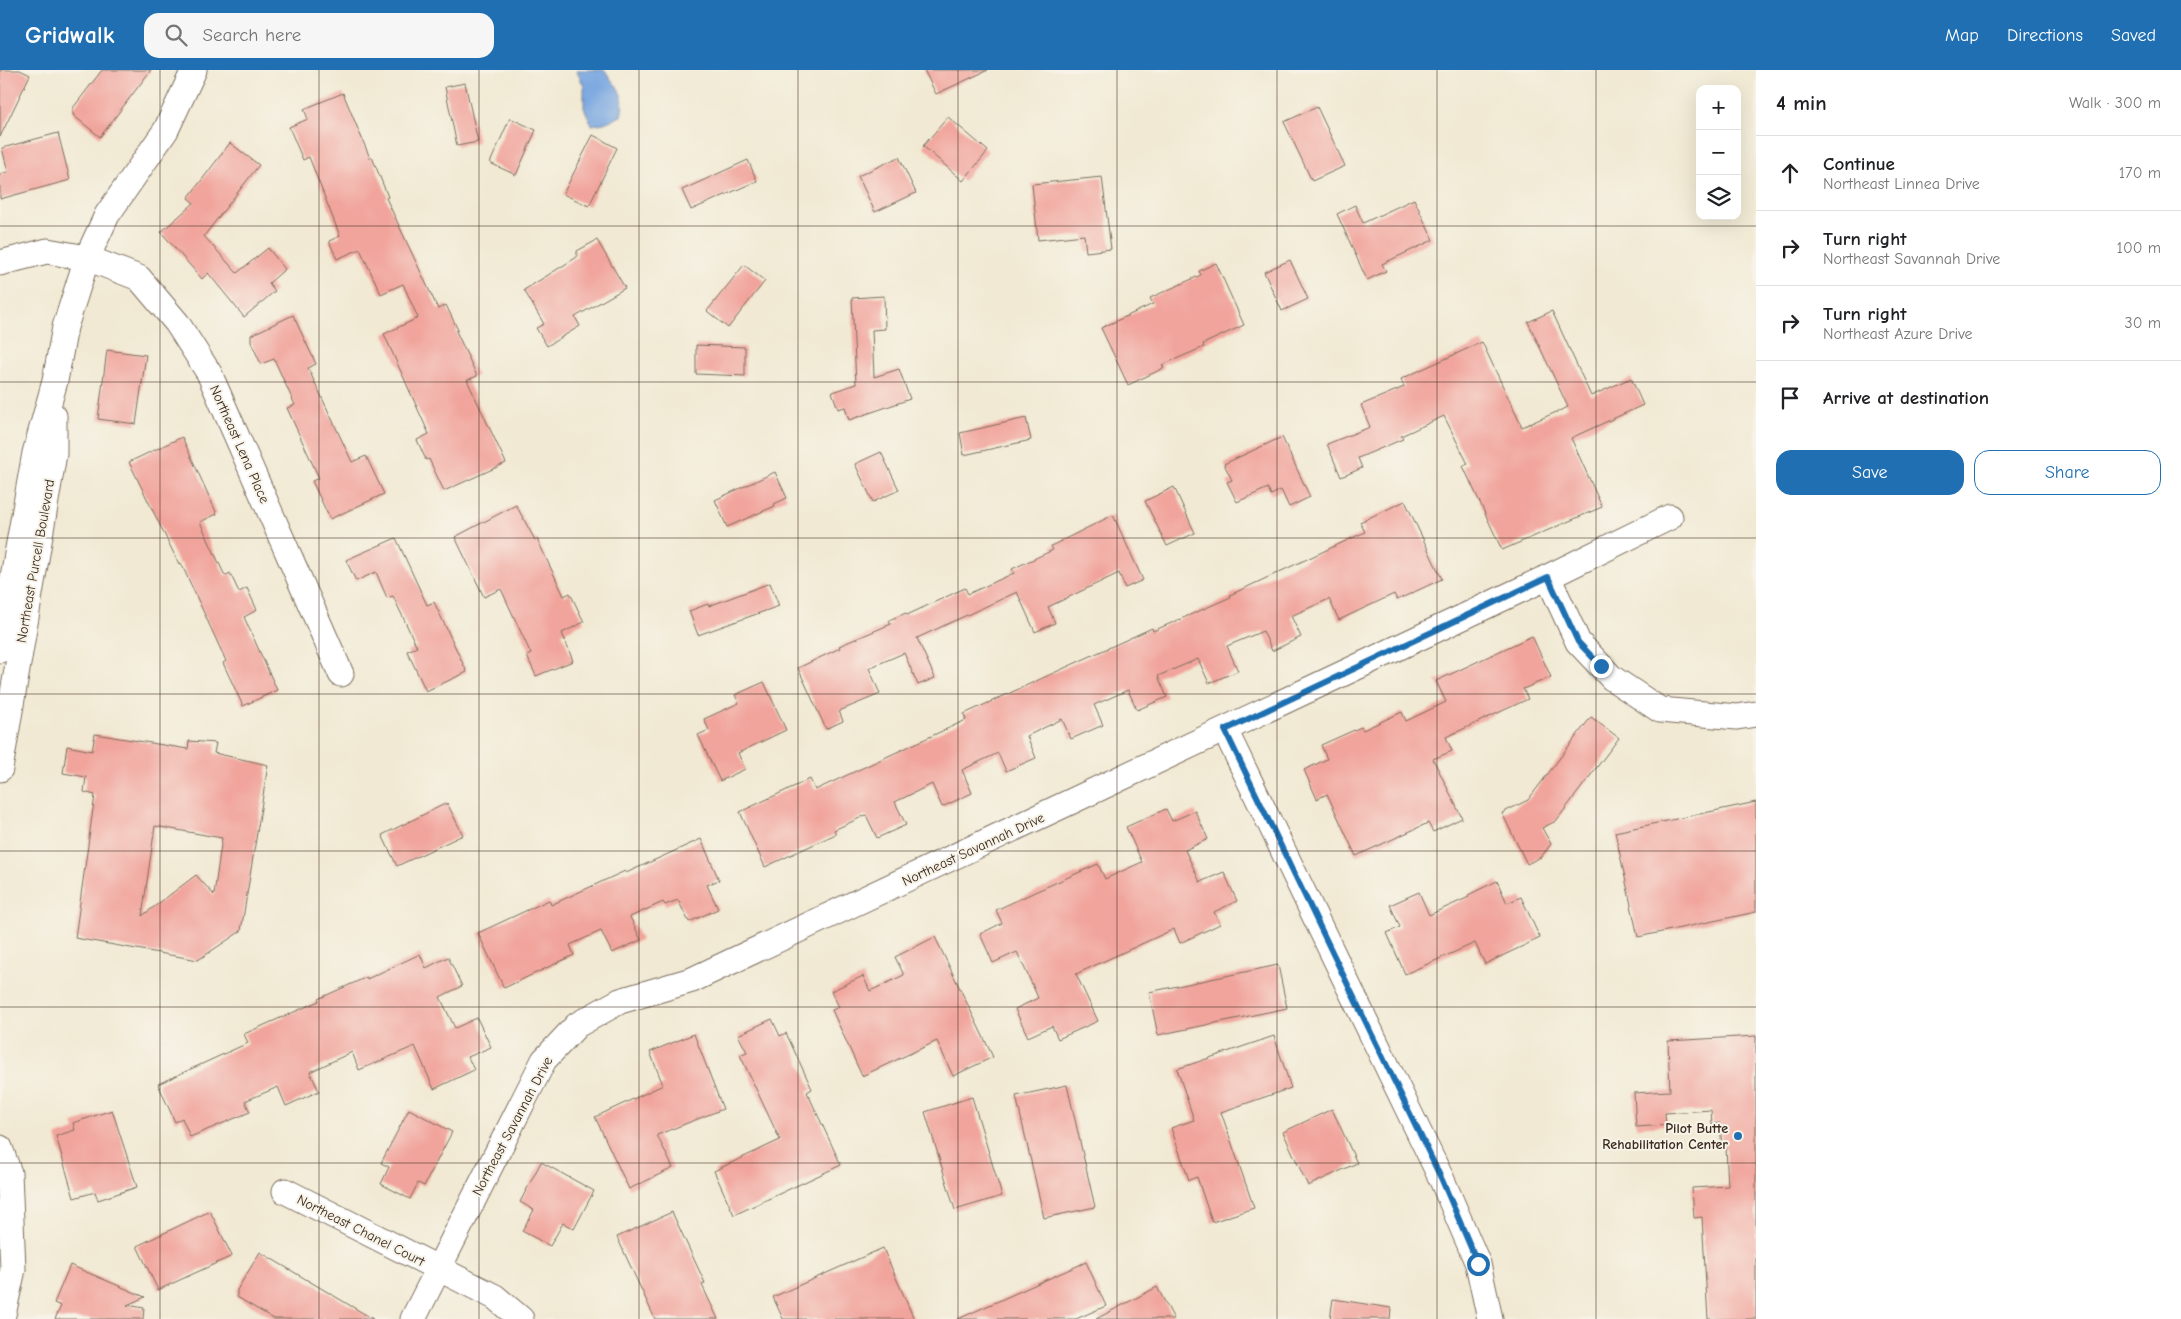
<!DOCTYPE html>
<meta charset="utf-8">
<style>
:root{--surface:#fff;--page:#f6f6f6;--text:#202124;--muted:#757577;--line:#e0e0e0;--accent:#1f6fb2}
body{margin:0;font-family:"Comic Neue",sans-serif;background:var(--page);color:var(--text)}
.controls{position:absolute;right:15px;top:15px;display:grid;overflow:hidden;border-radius:10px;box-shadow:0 5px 20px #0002}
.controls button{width:45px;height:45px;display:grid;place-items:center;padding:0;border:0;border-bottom:1px solid var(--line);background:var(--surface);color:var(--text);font:25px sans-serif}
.stop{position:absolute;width:15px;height:15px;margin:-11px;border:4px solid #1f6fb2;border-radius:50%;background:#fff}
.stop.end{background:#1f6fb2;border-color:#fff;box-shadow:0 1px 5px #0008}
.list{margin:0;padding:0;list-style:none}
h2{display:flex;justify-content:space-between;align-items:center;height:65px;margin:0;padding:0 20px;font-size:21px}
h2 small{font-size:16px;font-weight:400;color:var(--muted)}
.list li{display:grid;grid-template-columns:32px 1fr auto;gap:15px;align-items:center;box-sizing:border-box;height:75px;padding:0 20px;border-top:1px solid var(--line)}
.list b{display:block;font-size:19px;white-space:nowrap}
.list p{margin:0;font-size:16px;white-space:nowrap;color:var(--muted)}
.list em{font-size:16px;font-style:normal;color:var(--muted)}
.actions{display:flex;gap:10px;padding:15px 20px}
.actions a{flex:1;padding:11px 0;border:1px solid var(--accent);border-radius:15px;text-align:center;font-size:18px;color:var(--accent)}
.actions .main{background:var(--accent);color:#fff}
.icon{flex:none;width:28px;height:28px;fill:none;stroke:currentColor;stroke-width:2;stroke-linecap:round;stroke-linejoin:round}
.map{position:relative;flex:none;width:1756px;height:1249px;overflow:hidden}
header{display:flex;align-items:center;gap:30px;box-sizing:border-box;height:70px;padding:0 25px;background:var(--accent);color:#fff}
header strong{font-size:24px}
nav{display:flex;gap:28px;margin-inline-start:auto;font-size:18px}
.search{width:350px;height:45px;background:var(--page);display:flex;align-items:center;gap:12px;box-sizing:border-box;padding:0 18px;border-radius:15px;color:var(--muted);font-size:19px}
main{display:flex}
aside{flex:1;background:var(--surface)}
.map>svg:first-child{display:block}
.water{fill:#77a5e0;stroke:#59687f}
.building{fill:#f1a49c;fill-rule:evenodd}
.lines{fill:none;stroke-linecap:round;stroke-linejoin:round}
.minor-casing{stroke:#7b6d5d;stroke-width:27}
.minor{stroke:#fff;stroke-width:25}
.route{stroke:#1f6fb2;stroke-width:6}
.grid{fill:none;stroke:#3b2a1e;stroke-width:1;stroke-opacity:0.55}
.poi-dot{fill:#1f6fb2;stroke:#f7f3e8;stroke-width:2}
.labels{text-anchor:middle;stroke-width:4;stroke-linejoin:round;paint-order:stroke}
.street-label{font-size:14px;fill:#3b2a1e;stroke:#f7f3e8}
.poi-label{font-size:14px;font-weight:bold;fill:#3b2a1e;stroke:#f7f3e8;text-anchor:end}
</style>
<header>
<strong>Gridwalk</strong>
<div class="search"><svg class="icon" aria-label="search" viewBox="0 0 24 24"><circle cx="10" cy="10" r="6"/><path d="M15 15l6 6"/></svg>Search here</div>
<nav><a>Map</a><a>Directions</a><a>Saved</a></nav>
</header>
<main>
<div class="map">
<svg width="1756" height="1249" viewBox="0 0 1756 1249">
<rect width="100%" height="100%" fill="#f7f3e8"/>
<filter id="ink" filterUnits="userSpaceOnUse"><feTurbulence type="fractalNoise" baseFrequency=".02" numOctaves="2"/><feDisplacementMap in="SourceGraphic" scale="10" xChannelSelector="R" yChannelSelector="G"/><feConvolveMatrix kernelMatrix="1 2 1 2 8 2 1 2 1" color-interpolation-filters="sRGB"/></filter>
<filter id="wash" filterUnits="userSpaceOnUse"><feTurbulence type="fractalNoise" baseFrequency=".0096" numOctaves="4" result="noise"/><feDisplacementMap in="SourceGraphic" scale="20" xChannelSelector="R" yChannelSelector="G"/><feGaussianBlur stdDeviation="1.12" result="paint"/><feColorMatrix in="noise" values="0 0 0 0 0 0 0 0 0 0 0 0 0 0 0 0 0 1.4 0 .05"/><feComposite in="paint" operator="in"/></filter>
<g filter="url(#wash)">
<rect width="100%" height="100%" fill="#f1e9d3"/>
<!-- water -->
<path class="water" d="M 576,0 L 605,0 C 616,19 627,22 621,46 L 604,53 L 592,55 L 584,38 L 584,16 Z"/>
<g id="blocks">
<!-- building -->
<g class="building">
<path d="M 0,0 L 20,0 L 30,5 L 0,67 Z"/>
<path d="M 102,0 L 151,0 L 100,67 L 73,45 L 73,38 Z"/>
<path d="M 924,0 L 988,0 L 936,24 Z"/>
<path d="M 465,13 L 478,72 L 457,76 L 445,17 Z"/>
<path d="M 343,23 L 370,88 L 372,87 L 388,127 L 386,128 L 438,239 L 446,235 L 458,260 L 456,261 L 477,306 L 467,310 L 506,393 L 444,421 L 429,389 L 426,390 L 417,370 L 429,364 L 384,264 L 418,248 L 403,214 L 381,224 L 360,179 L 337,189 L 329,171 L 340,166 L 309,87 L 303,90 L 289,57 L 308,49 L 304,39 Z"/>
<path d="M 1317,37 L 1345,96 L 1312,111 L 1284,52 Z"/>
<path d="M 948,47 L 988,81 L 963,111 L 923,76 Z"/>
<path d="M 510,48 L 536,60 L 516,105 L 490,93 Z"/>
<path d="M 58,63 L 70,110 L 0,129 L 0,104 L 8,102 L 2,78 Z"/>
<path d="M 593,65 L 617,78 L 589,136 L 563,124 Z"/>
<path d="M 230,73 L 259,95 L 204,166 L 237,203 L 268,178 L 285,199 L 269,213 L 275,221 L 244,247 L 208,203 L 202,209 L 161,162 L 194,133 L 188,128 Z"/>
<path d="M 899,87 L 916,123 L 875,142 L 858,106 Z"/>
<path d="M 748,90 L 757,111 L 691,140 L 682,120 Z"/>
<path d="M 1102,107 L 1111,179 L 1086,182 L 1084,165 L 1038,170 L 1032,114 Z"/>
<path d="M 1414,129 L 1433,170 L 1382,194 L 1386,201 L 1367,210 L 1337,144 L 1355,135 L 1363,153 Z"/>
<path d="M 597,170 L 625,218 L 575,247 L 580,256 L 547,276 L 536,258 L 544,254 L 524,220 L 577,187 L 577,181 Z"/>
<path d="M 1290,190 L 1308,229 L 1282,241 L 1264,202 Z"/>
<path d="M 1216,193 L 1244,255 L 1203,274 L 1204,277 L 1162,295 L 1164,298 L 1128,315 L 1101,258 L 1153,234 L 1150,228 L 1201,205 L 1199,201 Z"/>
<path d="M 744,195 L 765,211 L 728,258 L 707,241 Z"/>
<path d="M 884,226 L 885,259 L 872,260 L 874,307 L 899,299 L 910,329 L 849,350 L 845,337 L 838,339 L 832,322 L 856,314 L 852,228 Z"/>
<path d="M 1552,241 L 1591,326 L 1631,308 L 1643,335 L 1571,368 L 1602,437 L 1502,480 L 1463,396 L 1468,394 L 1444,346 L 1401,366 L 1403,369 L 1358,388 L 1362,398 L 1341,407 L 1327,374 L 1370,357 L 1361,335 L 1404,317 L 1401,309 L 1482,272 L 1522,357 L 1568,337 L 1528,252 Z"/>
<path d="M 293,245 L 316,294 L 308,298 L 352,392 L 366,386 L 384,424 L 330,449 L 312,411 L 319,408 L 287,338 L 295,335 L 274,289 L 261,294 L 251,272 L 251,265 Z"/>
<path d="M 696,275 L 745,277 L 745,306 L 696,304 Z"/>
<path d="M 107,280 L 146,285 L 136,354 L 98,349 Z"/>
<path d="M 1026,348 L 1031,370 L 964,385 L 960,363 Z"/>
<path d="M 182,367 L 217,444 L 200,452 L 225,506 L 230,503 L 239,522 L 247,518 L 257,540 L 244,547 L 277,620 L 243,636 L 223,593 L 226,591 L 181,493 L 179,494 L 129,392 Z"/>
<path d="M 1282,367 L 1310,427 L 1289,437 L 1281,420 L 1271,425 L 1268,418 L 1237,432 L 1227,412 L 1232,410 L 1224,394 Z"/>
<path d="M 881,382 L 899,420 L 873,432 L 855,394 Z"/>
<path d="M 775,402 L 787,428 L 774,434 L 775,436 L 727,457 L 715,430 Z"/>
<path d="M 1174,417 L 1195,463 L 1167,476 L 1145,431 Z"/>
<path d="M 1405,431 L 1442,509 L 1397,530 L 1394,524 L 1339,550 L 1329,529 L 1291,546 L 1301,567 L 1272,581 L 1263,561 L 1227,576 L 1238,601 L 1209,613 L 1198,589 L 1158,606 L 1167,627 L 1137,640 L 1128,620 L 1094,635 L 1103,655 L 1071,669 L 1062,649 L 1027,666 L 1036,688 L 1006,701 L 998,683 L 962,700 L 972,723 L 942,737 L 932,714 L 895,732 L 906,755 L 877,768 L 866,745 L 834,760 L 836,764 L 765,797 L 740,742 L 810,709 L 815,720 L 966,650 L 964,644 L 1152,558 L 1153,561 L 1231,527 L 1230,525 L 1365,462 L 1360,452 Z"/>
<path d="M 516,435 L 535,470 L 537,469 L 564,526 L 570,523 L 584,552 L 562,563 L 573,591 L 536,606 L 527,586 L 531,584 L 501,519 L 484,527 L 455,467 Z"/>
<path d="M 1113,445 L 1143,510 L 1125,518 L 1119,503 L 1048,537 L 1055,553 L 1035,562 L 1017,522 L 917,568 L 935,608 L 918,615 L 904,583 L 869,598 L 880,624 L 839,641 L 843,651 L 826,659 L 798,598 L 840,578 L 839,576 L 891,554 L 889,550 L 906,543 L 907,545 L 965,518 L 968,524 L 1014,503 L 1012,499 L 1053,480 L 1051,476 Z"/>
<path d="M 396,468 L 427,535 L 434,532 L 467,602 L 426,621 L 407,581 L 417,577 L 393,526 L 387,528 L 376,502 L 356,511 L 346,490 Z"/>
<path d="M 770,513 L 779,536 L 698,565 L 689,541 L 708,534 L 709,536 Z"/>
<path d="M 1532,566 L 1551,607 L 1523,619 L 1528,629 L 1446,667 L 1452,681 L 1433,689 L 1462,748 L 1433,762 L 1428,753 L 1356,786 L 1327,724 L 1317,729 L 1304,700 L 1327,689 L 1321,675 L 1361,657 L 1363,660 L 1402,642 L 1406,651 L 1446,632 L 1436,611 Z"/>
<path d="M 764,612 L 786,660 L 738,683 L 745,699 L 720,711 L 698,665 L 709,660 L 704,649 L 739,633 L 735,625 Z"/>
<path d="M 1591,647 L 1619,668 L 1556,751 L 1542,758 L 1551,774 L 1541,787 L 1527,794 L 1502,743 L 1528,730 Z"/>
<path d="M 95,664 L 188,679 L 189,671 L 216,673 L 214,683 L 268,695 L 241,861 L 198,890 L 75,868 L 95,725 L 84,722 L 86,707 L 63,703 L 67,676 L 92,681 ZM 155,756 L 222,768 L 214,825 L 196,805 L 142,846 Z"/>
<path d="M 1756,732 L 1756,842 L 1638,867 L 1615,762 Z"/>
<path d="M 447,733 L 463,765 L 397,796 L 382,765 Z"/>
<path d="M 1166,739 L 1172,751 L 1195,741 L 1208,769 L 1185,780 L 1200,812 L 1224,802 L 1237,831 L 1214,842 L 1220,854 L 1180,873 L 1174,859 L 1076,904 L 1098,951 L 1058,969 L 1052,956 L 1028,967 L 1015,939 L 1038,928 L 1032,914 L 1017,882 L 993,893 L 980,864 L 1002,853 L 996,840 L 1037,821 L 1098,794 L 1105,809 L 1142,792 L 1126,757 Z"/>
<path d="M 701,769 L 719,810 L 707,815 L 718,839 L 689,852 L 678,830 L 665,835 L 663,832 L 630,847 L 641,870 L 612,883 L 601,861 L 570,875 L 574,885 L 504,918 L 478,863 L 549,830 L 551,835 L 625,801 L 626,803 Z"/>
<path d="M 1497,811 L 1507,833 L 1521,827 L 1540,868 L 1485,894 L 1475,873 L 1405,904 L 1387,863 L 1400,857 L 1390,835 L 1419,822 L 1429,845 L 1469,827 L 1468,825 Z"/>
<path d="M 935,867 L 993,987 L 953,1006 L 937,971 L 862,1006 L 832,940 L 839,937 L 831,921 L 863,906 L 870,921 L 904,905 L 895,887 Z"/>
<path d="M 420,884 L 426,898 L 448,887 L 462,916 L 440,927 L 455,958 L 477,948 L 491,977 L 468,987 L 474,1000 L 434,1019 L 415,976 L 359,1000 L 352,982 L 310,1002 L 319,1021 L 286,1036 L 278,1017 L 245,1031 L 250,1042 L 190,1067 L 182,1048 L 175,1052 L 158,1014 L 248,973 L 244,964 L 319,931 L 318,929 L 367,907 L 367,909 Z"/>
<path d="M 1278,895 L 1287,938 L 1158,965 L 1149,922 Z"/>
<path d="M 772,949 L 780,966 L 786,963 L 812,1019 L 807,1022 L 841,1095 L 734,1145 L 714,1101 L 780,1070 L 740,985 L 747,982 L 738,965 Z"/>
<path d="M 694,964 L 723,1039 L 657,1065 L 673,1098 L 629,1119 L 595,1047 L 663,1015 L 650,982 Z"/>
<path d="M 1274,966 L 1291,1018 L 1221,1042 L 1254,1138 L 1212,1152 L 1197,1107 L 1189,1110 L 1171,1058 L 1194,1050 L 1177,999 Z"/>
<path d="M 1756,966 L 1756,1249 L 1708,1249 L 1702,1147 L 1694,1148 L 1692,1118 L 1728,1116 L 1726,1078 L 1722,1079 L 1720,1053 L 1712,1054 L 1711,1040 L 1665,1043 L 1666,1055 L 1636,1057 L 1634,1023 L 1670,1021 L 1668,971 Z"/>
<path d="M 1067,1015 L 1095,1137 L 1044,1148 L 1016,1026 Z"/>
<path d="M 972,1027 L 1002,1126 L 955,1140 L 925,1042 Z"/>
<path d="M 409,1039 L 452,1062 L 424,1116 L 418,1113 L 410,1129 L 381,1114 L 389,1097 L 381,1093 Z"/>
<path d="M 1332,1039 L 1357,1093 L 1308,1116 L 1283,1062 Z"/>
<path d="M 112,1040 L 137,1117 L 98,1130 L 95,1122 L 74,1128 L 56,1066 L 75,1060 L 73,1053 Z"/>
<path d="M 541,1092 L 594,1121 L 574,1159 L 563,1153 L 550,1176 L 522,1161 L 534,1140 L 520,1132 Z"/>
<path d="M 210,1141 L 232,1186 L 158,1220 L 137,1176 Z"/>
<path d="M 672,1142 L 705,1213 L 702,1215 L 718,1249 L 655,1249 L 617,1167 Z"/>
<path d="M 883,1178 L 914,1249 L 783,1249 L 773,1227 Z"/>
<path d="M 260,1182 L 373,1249 L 274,1249 L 237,1227 L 237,1220 Z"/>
<path d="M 1086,1192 L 1106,1236 L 1076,1249 L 958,1249 Z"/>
<path d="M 70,1195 L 145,1227 L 127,1235 L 144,1238 L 143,1249 L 55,1249 L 61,1236 L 54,1233 Z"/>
<path d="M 1157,1217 L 1174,1249 L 1096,1249 Z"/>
<path d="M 1333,1229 L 1391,1238 L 1390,1249 L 1330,1249 Z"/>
</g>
</g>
</g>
<g filter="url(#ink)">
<use href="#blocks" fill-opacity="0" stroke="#7b6d5d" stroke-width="1"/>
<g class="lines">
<defs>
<g id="minor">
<path d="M 0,193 L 47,181 L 87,188 L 139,208 L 177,253 L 209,303 L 341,604"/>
<path d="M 1548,507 L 1578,572 L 1612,608 L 1660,640 L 1737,647 L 1756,644"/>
<path d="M 0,580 L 35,383 L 55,311 L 65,257 L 87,188 L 107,145 L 166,60 L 194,0"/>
<path d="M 1225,660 L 1442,1110 L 1478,1194 L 1490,1249"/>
<path d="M 0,699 L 54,384 L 54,346"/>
<path d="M 0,1078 L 9,1103 L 13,1199 L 2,1249"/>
<path d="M 285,1121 L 495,1227 L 521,1249"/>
<path d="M 413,1249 L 544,990 L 577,955 L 620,931 L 692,910 L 1548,507 L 1670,447"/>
</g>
</defs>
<!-- minor casing -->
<use href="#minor" class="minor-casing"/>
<!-- minor -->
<use href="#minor" class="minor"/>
</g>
</g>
<g class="lines" filter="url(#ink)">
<!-- route -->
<path class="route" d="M 1478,1194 L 1442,1110 L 1225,660 L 1548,507 L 1578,572 L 1601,596"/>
</g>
<!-- grid -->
<path class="grid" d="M 160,0 L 160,1249M 319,0 L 319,1249M 479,0 L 479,1249M 639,0 L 639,1249M 798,0 L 798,1249M 958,0 L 958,1249M 1117,0 L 1117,1249M 1277,0 L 1277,1249M 1437,0 L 1437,1249M 1596,0 L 1596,1249M 0,156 L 1756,156M 0,312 L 1756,312M 0,468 L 1756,468M 0,624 L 1756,624M 0,781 L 1756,781M 0,937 L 1756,937M 0,1093 L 1756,1093"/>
<!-- markers -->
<circle class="poi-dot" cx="1738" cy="1066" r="5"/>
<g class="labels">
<!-- street labels -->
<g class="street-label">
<text transform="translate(240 374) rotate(66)" y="5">Northeast Lena Place</text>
<text transform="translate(35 491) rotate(-80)" y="5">Northeast Purcell Boulevard</text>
<text transform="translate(973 779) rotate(-25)" y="5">Northeast Savannah Drive</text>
<text transform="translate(512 1056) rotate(-62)" y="5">Northeast Savannah Drive</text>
<text transform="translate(361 1160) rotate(27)" y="5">Northeast Chanel Court</text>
</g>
<!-- poi labels -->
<g class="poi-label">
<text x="1728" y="1063">Pilot Butte<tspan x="1728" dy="16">Rehabilitation Center</tspan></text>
</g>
</g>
</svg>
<div class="controls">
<button>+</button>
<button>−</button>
<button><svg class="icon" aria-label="layers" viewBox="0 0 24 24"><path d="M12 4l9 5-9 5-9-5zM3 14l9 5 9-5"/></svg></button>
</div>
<div class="stop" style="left:1478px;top:1194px"></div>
<div class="stop end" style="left:1601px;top:596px"></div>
</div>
<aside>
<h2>4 min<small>Walk · 300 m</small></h2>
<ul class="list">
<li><svg class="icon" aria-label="ahead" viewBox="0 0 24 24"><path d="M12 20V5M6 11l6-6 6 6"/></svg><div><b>Continue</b><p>Northeast Linnea Drive</p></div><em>170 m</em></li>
<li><svg class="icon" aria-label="right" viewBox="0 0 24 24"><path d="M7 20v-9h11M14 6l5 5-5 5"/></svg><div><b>Turn right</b><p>Northeast Savannah Drive</p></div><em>100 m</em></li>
<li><svg class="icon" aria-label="right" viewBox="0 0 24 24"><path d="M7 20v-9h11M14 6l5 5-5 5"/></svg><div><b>Turn right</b><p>Northeast Azure Drive</p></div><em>30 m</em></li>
<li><svg class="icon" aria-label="arrive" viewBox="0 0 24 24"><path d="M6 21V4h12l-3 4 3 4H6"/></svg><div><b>Arrive at destination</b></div></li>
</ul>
<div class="actions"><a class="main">Save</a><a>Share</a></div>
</aside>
</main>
